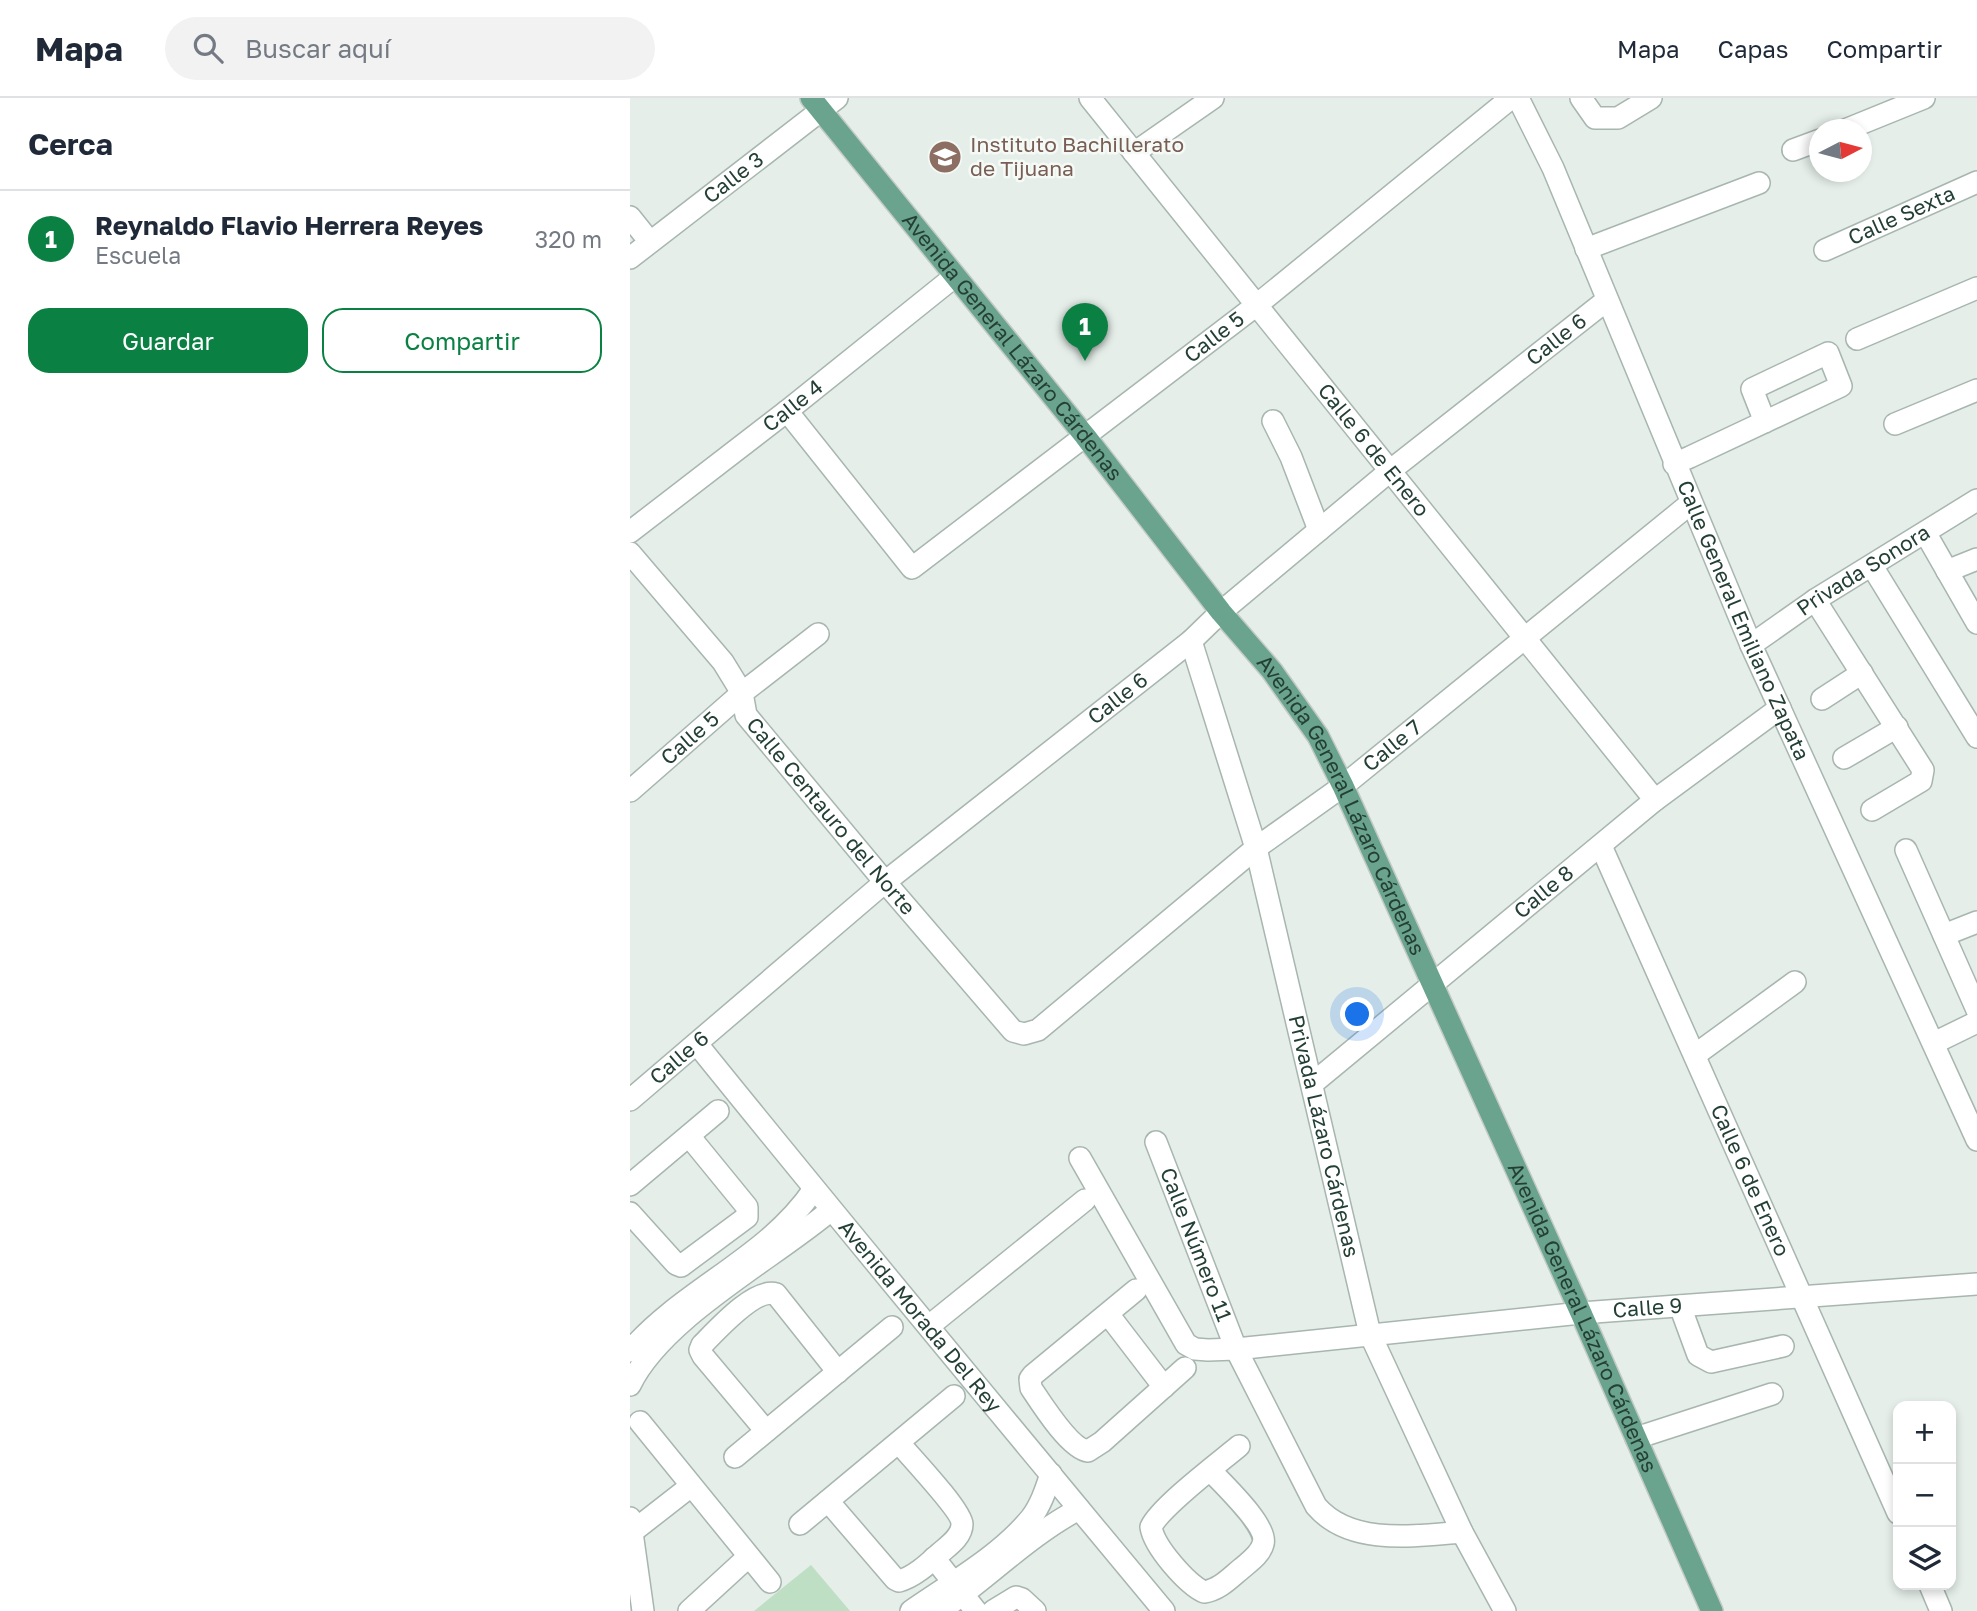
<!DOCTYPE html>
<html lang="es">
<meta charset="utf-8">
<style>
:root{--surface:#fff;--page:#f2f2f3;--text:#1f2937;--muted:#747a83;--line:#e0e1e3;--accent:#0b8043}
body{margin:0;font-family:"Golos Text",sans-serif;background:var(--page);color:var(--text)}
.controls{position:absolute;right:21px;bottom:21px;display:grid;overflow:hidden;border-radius:14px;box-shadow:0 4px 10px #0003}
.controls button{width:63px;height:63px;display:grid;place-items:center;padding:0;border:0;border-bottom:2px solid var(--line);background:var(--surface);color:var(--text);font:35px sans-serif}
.compass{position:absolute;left:1179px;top:21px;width:63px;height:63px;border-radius:50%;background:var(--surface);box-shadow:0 4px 10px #0003;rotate:84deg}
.you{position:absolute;left:728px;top:917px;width:24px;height:24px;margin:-18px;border:5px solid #fff;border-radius:50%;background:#1a73e8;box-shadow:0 0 0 10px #1a73e833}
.badge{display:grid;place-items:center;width:46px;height:46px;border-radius:50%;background:var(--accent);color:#fff;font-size:23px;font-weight:700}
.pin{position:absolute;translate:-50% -58px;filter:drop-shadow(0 2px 4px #0008)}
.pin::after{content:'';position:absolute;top:37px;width:24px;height:21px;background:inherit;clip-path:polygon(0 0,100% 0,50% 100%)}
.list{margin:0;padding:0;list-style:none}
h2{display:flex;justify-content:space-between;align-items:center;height:91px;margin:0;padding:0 28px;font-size:30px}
h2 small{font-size:23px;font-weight:400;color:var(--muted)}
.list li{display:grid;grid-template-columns:46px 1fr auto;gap:21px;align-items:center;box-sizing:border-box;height:98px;padding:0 28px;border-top:2px solid var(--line)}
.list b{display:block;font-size:26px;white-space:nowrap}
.list p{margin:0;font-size:23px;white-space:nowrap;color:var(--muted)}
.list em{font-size:23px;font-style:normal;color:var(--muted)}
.actions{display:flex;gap:14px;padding:21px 28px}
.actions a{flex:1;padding:16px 0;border:2px solid var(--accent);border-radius:21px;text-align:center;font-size:24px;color:var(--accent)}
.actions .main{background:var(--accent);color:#fff}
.icon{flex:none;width:38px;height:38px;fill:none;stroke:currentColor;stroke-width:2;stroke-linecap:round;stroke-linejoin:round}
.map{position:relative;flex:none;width:1347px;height:1513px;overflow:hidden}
header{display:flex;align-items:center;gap:42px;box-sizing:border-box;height:98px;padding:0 35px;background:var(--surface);border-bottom:2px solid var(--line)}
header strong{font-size:33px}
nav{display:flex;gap:38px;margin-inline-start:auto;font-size:24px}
.search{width:490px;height:63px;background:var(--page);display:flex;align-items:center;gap:18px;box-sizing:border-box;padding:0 24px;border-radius:38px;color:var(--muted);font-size:26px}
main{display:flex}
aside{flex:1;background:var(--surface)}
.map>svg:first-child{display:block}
.green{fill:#bedfc3}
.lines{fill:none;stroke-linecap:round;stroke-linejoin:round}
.minor-casing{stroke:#a7b6af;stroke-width:24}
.major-casing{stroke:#c2cac6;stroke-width:24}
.minor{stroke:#fff;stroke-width:21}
.major{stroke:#6aa38e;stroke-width:21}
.labels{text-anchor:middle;stroke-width:5;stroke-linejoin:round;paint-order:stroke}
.education-label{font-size:21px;fill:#785e54;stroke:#f6faf7;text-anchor:start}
.street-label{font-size:21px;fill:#244035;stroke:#f6faf7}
</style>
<header>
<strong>Mapa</strong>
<div class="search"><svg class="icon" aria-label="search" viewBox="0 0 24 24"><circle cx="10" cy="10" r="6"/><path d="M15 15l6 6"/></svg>Buscar aquí</div>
<nav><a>Mapa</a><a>Capas</a><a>Compartir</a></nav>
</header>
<main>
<aside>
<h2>Cerca<small></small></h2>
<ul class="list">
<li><span class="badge">1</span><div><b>Reynaldo Flavio Herrera Reyes</b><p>Escuela</p></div><em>320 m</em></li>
</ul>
<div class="actions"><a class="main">Guardar</a><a>Compartir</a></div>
</aside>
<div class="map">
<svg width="1347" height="1513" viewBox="0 0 1347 1513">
<rect width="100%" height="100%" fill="#e5eee9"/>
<!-- green -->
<path class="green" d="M 181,1467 L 220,1513 L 124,1513 Z"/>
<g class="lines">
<defs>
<g id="minor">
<path id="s1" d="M 460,0 L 1025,702"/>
<path id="s2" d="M 888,0 L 923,70 L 1121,547 L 1347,1042"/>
<path d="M 951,0 L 965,20 L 988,20 L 1021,0"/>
<path d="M 1215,32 L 1294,0"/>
<path d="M 1163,52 L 1190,42"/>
<path d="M 504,55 L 583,0"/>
<path d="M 0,119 L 20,144"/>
<path d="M 956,151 L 1129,85"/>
<path id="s3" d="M 1195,152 L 1347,84"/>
<path id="s4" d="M 0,160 L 207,0"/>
<path d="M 1227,241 L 1347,190"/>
<path id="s5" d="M 157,313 L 282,470 L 628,206 L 881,0"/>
<path d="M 643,323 L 661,359 L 689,432"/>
<path d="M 1265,326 L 1347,292"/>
<path d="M 1044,366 L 1060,359 L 1211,288 L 1198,255 L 1122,291 L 1135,324"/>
<path id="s6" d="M 0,434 L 157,313 L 324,179"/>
<path d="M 1296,436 L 1347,525"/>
<path id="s7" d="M 0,455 L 93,564 L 112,595 L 116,617 L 255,784 L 383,933 L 394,936 L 408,932 L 626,750 L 713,688 L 1061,405"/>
<path d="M 1242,468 L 1347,639"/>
<path d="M 1317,473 L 1347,461"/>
<path d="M 1185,502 L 1293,672 L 1291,683 L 1242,712"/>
<path id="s8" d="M 561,543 L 626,750 L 740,1236 L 832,1434 L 875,1513"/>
<path id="s9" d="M 1121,547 L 1185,502 L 1347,402"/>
<path d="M 1192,601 L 1232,575"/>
<path d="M 1214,660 L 1267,629"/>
<path id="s10" d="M 0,693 L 112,595 L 188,536"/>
<path id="s11" d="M 971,748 L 1268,1415"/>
<path d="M 1276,752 L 1347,912"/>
<path d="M 1314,837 L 1347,824"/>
<path d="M 1304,945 L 1347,924"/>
<path id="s12" d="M 67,946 C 221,1137 378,1325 534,1513"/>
<path d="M 1065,957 L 1165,884"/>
<path id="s13" d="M 682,986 L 1025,702 L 1150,610"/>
<path id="s14" d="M 0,1002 L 255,784 L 561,543 L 591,514 L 761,372 L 977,202"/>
<path id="s15" d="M 526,1044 L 606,1251 L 686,1408 C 720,1448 785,1438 832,1434"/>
<path id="s16" d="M 450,1060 L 556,1246 L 565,1251 L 578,1252 L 606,1251 L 951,1215 L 1347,1186"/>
<path d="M 0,1087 L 88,1013"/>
<path d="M 0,1115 L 46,1166 L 51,1168 L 117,1119 L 117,1109 L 59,1038"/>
<path d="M 506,1192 L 403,1277 L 400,1281 L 401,1290 C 411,1305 440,1351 458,1353 L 472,1344 L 555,1270"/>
<path d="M 1050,1208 L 1068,1257 L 1081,1264 L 1153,1248"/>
<path d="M 478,1216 L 534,1289"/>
<path d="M 299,1228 L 455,1102"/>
<path d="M 0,1253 C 53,1191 138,1160 184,1091"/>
<path d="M 0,1287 C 32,1220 143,1161 201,1112"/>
<path d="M 10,1324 L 140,1484"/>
<path d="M 136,1333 L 73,1258 L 70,1252 L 72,1247 C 86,1233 125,1189 146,1196 L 208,1274"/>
<path d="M 1006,1340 L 1142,1296"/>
<path d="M 105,1359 L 262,1229"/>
<path d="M 580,1372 C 593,1386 639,1429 633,1446 C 630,1457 619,1464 611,1471 C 600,1480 589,1492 574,1494 C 557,1486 524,1449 521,1429 C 530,1409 590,1364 609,1348"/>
<path d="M 198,1403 L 265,1481 L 269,1483 C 284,1479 298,1466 309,1456 C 318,1448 332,1439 332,1426 C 332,1413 280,1358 269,1345"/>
<path d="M 0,1420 L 13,1513"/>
<path d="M 170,1426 L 324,1298"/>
<path d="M 2,1434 L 61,1388"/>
<path d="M 304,1460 L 346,1513"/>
<path d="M 1300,1487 L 1311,1513"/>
<path d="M 59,1513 L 118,1459"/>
<path d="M 281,1513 C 321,1485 370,1458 401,1420 C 411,1407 416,1391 421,1376"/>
<path d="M 310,1513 C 358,1480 398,1438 449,1411"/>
<path d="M 363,1513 L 386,1499 L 392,1501 L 405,1513"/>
</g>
<g id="major">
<path id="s17" d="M 181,0 L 455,338 L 591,514 L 642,573 L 688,638 L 713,688 L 951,1215 L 1082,1513"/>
</g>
</defs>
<!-- minor casing -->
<use href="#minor" class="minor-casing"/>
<!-- major casing -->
<use href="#major" class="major-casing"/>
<!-- minor -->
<use href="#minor" class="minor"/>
<!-- major -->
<use href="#major" class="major"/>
</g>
<!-- icons -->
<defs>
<symbol id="university-disc" viewBox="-11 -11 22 22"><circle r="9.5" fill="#8d6e63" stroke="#f6faf7"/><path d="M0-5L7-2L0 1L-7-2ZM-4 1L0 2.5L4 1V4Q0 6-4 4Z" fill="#fff"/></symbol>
</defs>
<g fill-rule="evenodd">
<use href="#university-disc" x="296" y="40" width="38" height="38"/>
</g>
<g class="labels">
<!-- education labels -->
<g class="education-label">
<text x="340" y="54">Instituto Bachillerato<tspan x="340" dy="24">de Tijuana</tspan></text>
</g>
<!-- street labels -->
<g class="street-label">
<text dy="7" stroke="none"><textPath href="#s4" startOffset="131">Calle 3</textPath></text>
<text dy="7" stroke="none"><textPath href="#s3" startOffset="84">Calle Sexta</textPath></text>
<text dy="7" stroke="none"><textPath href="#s5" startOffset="581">Calle 5</textPath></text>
<text dy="7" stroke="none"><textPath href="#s14" startOffset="1199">Calle 6</textPath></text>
<text dy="7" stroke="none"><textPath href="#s17" startOffset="320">Avenida General Lázaro Cárdenas</textPath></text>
<text dy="7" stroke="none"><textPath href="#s6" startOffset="206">Calle 4</textPath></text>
<text dy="7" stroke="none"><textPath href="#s1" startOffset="452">Calle 6 de Enero</textPath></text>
<text dy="7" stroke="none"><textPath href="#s9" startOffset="135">Privada Sonora</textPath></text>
<text dy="7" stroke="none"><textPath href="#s2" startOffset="569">Calle General Emiliano Zapata</textPath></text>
<text dy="7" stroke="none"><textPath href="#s14" startOffset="632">Calle 6</textPath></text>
<text dy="7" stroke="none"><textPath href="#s10" startOffset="80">Calle 5</textPath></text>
<text dy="7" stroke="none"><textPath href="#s7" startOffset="1096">Calle 7</textPath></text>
<text dy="7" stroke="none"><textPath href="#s17" startOffset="887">Avenida General Lázaro Cárdenas</textPath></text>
<text dy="7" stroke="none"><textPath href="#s7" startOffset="334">Calle Centauro del Norte</textPath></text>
<text dy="7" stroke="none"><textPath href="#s13" startOffset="301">Calle 8</textPath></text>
<text dy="7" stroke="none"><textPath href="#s14" startOffset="65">Calle 6</textPath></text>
<text dy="7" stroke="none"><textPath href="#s8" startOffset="513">Privada Lázaro Cárdenas</textPath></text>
<text dy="7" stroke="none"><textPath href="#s11" startOffset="366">Calle 6 de Enero</textPath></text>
<text dy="7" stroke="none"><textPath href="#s15" startOffset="110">Calle Número 11</textPath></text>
<text dy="7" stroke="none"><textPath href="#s16" startOffset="679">Calle 9</textPath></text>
<text dy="7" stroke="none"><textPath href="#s12" startOffset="352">Avenida Morada Del Rey</textPath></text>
<text dy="7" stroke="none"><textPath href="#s17" startOffset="1454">Avenida General Lázaro Cárdenas</textPath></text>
</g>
</g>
</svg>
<div class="controls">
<button>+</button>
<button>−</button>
<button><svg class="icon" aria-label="layers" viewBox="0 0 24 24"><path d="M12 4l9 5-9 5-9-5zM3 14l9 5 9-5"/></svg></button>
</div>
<svg class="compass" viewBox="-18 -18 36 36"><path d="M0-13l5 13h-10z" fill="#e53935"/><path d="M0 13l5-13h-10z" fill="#747a83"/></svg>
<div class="you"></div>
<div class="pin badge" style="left:455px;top:263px">1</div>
</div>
</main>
